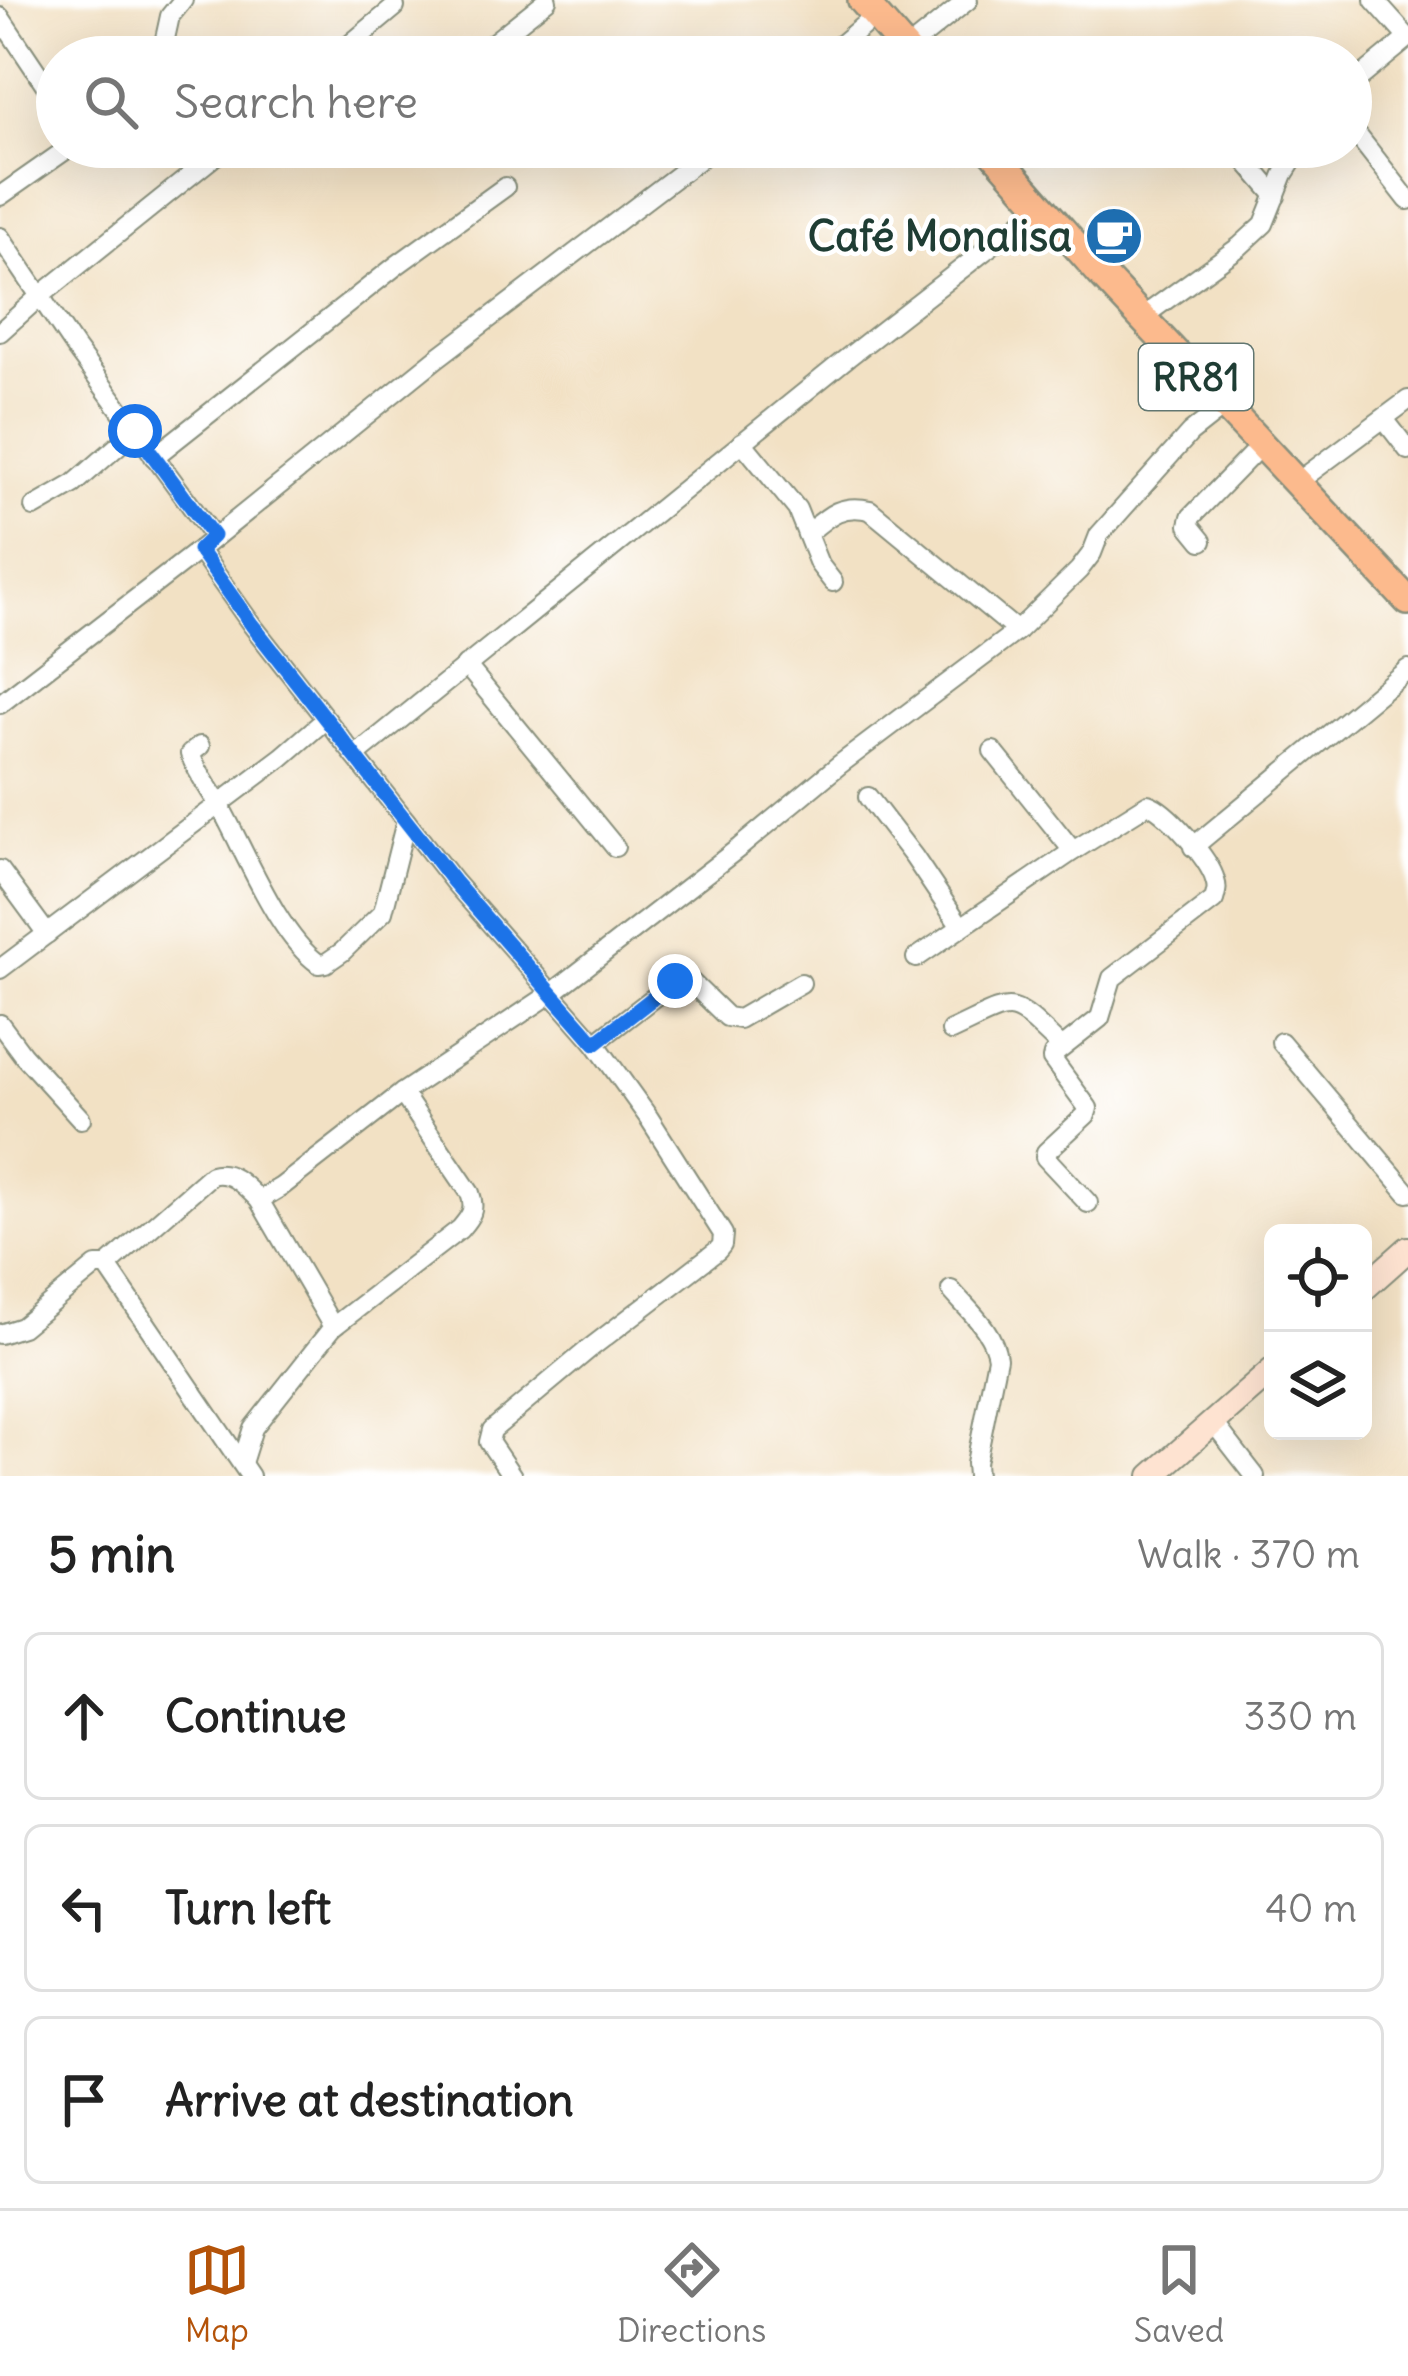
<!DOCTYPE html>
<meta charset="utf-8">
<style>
:root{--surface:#fff;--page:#f2f2f2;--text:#222;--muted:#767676;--line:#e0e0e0;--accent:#b45309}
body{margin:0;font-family:Delius,sans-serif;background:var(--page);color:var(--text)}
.controls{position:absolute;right:36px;bottom:36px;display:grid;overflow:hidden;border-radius:18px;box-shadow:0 12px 48px #0002}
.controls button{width:108px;height:108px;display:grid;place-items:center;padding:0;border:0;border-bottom:3px solid var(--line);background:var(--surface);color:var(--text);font:60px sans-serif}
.stop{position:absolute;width:36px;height:36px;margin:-27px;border:9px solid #1a73e8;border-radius:50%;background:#fff}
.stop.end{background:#1a73e8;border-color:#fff;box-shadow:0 3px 12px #0008}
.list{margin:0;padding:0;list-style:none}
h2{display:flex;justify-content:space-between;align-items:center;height:156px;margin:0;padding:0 48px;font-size:51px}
h2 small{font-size:39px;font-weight:400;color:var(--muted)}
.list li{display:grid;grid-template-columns:78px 1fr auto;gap:36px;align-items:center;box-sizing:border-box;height:168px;margin:0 24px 24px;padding:0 24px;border:3px solid var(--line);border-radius:18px}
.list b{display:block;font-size:45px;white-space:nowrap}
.list em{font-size:39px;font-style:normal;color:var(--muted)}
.icon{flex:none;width:66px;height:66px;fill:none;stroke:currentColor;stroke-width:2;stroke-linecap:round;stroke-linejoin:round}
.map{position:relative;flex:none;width:1408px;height:1476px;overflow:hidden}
.search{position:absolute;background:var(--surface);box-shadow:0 12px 48px #0002;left:36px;right:36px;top:36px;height:132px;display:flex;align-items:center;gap:30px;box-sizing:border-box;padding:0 42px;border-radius:66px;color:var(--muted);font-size:45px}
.sheet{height:732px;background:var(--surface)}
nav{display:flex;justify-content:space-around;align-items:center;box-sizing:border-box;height:168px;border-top:3px solid var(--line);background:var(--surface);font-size:33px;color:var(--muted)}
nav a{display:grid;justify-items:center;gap:6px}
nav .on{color:var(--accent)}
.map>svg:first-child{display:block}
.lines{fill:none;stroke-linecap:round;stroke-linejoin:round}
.minor-casing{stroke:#888f7c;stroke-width:22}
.secondary-casing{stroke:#888f7c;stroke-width:28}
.primary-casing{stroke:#888f7c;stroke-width:32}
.minor{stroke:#fff;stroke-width:18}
.secondary{stroke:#fee3d1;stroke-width:24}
.primary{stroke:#fcba8d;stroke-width:27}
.route{stroke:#1a73e8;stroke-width:15}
.labels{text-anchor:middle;stroke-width:9;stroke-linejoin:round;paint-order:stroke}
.shield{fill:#fff;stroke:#627771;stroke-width:3}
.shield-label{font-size:39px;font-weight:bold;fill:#1f3d34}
.poi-label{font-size:42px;font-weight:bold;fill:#1f3d34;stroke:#fff;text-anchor:end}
</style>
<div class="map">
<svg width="1408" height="1476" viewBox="0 0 1408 1476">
<rect width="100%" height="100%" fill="#fff"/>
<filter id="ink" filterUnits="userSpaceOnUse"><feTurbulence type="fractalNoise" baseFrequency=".00833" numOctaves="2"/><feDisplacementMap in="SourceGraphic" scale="24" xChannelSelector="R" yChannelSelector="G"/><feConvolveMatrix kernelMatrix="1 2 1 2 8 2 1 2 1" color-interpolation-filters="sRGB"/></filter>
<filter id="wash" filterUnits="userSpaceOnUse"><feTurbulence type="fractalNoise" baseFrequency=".004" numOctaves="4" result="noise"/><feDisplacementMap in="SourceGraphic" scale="48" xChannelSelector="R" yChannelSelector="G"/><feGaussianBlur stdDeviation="2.7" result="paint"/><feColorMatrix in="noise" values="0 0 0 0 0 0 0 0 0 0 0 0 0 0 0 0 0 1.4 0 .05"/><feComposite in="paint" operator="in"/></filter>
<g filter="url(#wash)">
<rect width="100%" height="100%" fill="#f2e1c4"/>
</g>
<g filter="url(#ink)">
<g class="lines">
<defs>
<g id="minor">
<path d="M 0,17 L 57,102"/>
<path d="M 488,47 L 547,0"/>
<path d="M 906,50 L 968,0"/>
<path d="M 161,57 L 170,16 L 183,0"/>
<path d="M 335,57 L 395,7"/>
<path d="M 826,57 L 876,15"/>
<path d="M 1351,85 L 1408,38 L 1374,0"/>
<path d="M 1351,127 L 1408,200"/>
<path d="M 1234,147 L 1276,196"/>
<path d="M 0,196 L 70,147"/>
<path d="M 0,237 L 75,348 L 213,536"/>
<path d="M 1141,318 L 1239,247 L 1264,224 L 1284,174 L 1301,147"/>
<path d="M 0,332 L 39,297 L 226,147"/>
<path d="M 1384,419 L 1408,450"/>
<path d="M 742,442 L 797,509 L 819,564 L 833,582"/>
<path d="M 154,457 L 397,265 L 505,187"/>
<path d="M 1295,484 L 1408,400"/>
<path d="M 34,507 L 74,484 L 135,431"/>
<path d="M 807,534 C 828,516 841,503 870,510 L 1017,631"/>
<path d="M 1202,541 L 1189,525 L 1191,517 L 1260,446"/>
<path d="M 199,550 L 252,625 L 454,882 L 595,1043 L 649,1118 L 723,1234 L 722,1245 L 718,1250 L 589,1349 L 492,1430 L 489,1442 L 512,1476"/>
<path d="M 466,665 L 615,847"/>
<path d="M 0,704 L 199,550 L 437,358 L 715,147"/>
<path d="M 200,746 L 190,754 C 198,775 212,792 223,812 C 247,856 279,936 319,964 L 326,963 L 342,952 L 383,912 L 406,821"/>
<path d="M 993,751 L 1073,851"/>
<path d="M 355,756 L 847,358 L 1041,207"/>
<path d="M 868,797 L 914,857 L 961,927"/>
<path d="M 1193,847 L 1408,669"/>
<path d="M 0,870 L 47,934"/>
<path d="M 916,958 L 1073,851 L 1148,804 C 1167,810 1210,860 1215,880 C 1218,889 1216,892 1214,900 L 1112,978 L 1100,1018 L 1053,1055 L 1052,1059 L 1088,1108 L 1086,1115 L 1046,1152 L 1045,1157 L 1088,1203"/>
<path d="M 0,969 L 282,757 L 326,719"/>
<path d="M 0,1024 L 23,1055 L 81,1119"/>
<path d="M 951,1031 C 1016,1001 1007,995 1060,1046"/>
<path d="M 1281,1042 L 1408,1193"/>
<path d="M 595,1043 L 675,981 L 683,979 L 691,982 L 727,1017 L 739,1019 L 801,983"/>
<path d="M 107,1266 L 211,1175 C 231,1169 246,1187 259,1200 L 281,1187 L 402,1093 L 552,993 L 740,847 L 839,765 L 1017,631 L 1079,570 L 1092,553 L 1099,535 L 1190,433 L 1223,407"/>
<path d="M 951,1290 C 968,1310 994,1331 997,1358 L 976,1463 L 977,1476"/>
<path d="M 333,1327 L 460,1229 C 471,1216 476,1210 470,1193 L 402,1093"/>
<path d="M 0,1334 L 22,1327 L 96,1266 L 107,1266 L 250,1476"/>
<path d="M 1213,1422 L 1255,1476"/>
<path d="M 242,1463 L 253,1428 L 333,1327 L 259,1200"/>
</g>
<g id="secondary">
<path d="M 1363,1289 L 1408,1249"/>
<path d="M 1152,1476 L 1273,1370"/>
</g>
<g id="primary">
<path d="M 862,0 L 912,57"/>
<path d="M 989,147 L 1101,274 L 1408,601"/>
</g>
</defs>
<!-- minor casing -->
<use href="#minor" class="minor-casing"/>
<!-- secondary casing -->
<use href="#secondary" class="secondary-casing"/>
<!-- primary casing -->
<use href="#primary" class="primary-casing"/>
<!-- minor -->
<use href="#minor" class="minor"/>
<!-- secondary -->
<use href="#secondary" class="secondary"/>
<!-- primary -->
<use href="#primary" class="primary"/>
</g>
</g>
<g class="lines" filter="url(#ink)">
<!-- route -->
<path class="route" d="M 135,431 L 213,536 L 199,550 L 252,625 L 454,882 L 595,1043 L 675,981"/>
</g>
<!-- icons -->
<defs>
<symbol id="cafe-disc" viewBox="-11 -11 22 22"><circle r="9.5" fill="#1f6fb2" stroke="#fff"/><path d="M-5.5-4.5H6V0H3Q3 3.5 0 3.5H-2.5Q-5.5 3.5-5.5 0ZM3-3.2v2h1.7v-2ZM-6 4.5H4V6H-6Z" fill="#fff"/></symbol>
</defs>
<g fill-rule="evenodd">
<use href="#cafe-disc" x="1081" y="203" width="66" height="66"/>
</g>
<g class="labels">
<!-- shield labels -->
<rect class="shield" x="1139" y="344" width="114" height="66" rx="9"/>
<g class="shield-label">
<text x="1196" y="391">RR81</text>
</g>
<!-- poi labels -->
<g class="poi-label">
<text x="1072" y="251">Café Monalisa</text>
</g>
</g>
</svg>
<div class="controls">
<button><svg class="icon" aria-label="locate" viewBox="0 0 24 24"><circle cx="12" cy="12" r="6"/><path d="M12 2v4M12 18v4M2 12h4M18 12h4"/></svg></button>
<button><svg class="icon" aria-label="layers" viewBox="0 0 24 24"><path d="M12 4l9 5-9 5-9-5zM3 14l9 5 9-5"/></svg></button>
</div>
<div class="stop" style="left:135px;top:431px"></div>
<div class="stop end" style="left:675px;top:981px"></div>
<div class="search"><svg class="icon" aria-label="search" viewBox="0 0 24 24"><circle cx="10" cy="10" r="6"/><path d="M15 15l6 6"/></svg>Search here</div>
</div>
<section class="sheet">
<h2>5 min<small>Walk · 370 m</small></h2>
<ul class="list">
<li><svg class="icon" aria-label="ahead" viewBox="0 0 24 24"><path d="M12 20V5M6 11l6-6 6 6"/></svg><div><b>Continue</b></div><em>330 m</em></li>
<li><svg class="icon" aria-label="left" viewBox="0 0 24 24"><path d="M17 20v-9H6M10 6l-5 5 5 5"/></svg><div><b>Turn left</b></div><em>40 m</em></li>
<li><svg class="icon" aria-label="arrive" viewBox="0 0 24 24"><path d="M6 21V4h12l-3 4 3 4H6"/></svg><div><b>Arrive at destination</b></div></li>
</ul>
</section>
<nav>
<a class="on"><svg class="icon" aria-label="map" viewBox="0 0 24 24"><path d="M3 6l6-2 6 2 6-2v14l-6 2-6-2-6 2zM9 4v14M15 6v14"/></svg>Map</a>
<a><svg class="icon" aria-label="directions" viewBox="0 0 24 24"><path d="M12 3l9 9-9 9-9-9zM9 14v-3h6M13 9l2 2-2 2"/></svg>Directions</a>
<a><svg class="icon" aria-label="saved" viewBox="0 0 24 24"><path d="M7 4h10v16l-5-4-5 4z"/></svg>Saved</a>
</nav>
